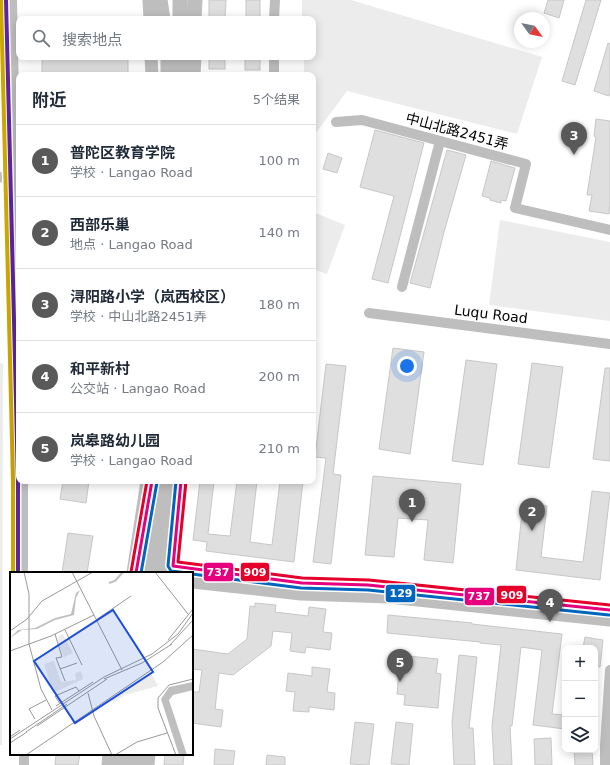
<!DOCTYPE html>
<html lang="zh">
<meta charset="utf-8">
<style>
:root{--surface:#fff;--page:#f6f6f7;--text:#1f2937;--muted:#747a83;--line:#e0e1e3;--accent:#595959}
body{margin:0;font-family:"DejaVu Sans","Noto Sans SC",sans-serif;background:var(--page);color:var(--text)}
.controls{position:absolute;right:12px;bottom:12px;display:grid;overflow:hidden;border-radius:8px;box-shadow:0 2px 10px #0003}
.controls button{width:36px;height:36px;display:grid;place-items:center;padding:0;border:0;border-bottom:1px solid var(--line);background:var(--surface);color:var(--text);font:20px sans-serif}
.compass{position:absolute;left:514px;top:12px;width:36px;height:36px;border-radius:50%;background:var(--surface);box-shadow:0 2px 10px #0003;rotate:123deg}
.you{position:absolute;left:407px;top:366px;width:14px;height:14px;margin:-10px;border:3px solid #fff;border-radius:50%;background:#1a73e8;box-shadow:0 0 0 6px #1a73e833}
.badge{display:grid;place-items:center;width:26px;height:26px;border-radius:50%;background:var(--accent);color:#fff;font-size:13px;font-weight:700}
.pin{position:absolute;translate:-50% -33px;filter:drop-shadow(0 1px 2px #0008)}
.pin::after{content:'';position:absolute;top:21px;width:14px;height:12px;background:inherit;clip-path:polygon(0 0,100% 0,50% 100%)}
.list{margin:0;padding:0;list-style:none}
h2{display:flex;justify-content:space-between;align-items:center;height:52px;margin:0;padding:0 16px;font-size:17px}
h2 small{font-size:13px;font-weight:400;color:var(--muted)}
.list li{display:grid;grid-template-columns:26px 1fr auto;gap:12px;align-items:center;box-sizing:border-box;height:72px;padding:0 16px;border-top:1px solid var(--line)}
.list b{display:block;font-size:15px;white-space:nowrap}
.list p{margin:0;font-size:13px;white-space:nowrap;color:var(--muted)}
.list em{font-size:13px;font-style:normal;color:var(--muted)}
.icon{flex:none;width:22px;height:22px;fill:none;stroke:currentColor;stroke-width:2;stroke-linecap:round;stroke-linejoin:round}
.map{position:relative;flex:none;width:610px;height:765px;overflow:hidden}
.search{position:absolute;background:var(--surface);box-shadow:0 2px 10px #0003;left:16px;top:16px;width:300px;height:44px;display:flex;align-items:center;gap:10px;box-sizing:border-box;padding:0 14px;border-radius:8px;color:var(--muted);font-size:15px}
.panel{position:absolute;background:var(--surface);box-shadow:0 2px 10px #0003;left:16px;top:72px;width:300px;height:412px;border-radius:8px}
.map>svg:first-child{display:block}
.green{fill:#ececec}
.building{fill:#dfdfdf;stroke:#c7c7c7}
.lines{fill:none;stroke-linecap:round;stroke-linejoin:round}
.minor{stroke:#bebebe;stroke-width:10}
.major{stroke:#bebebe;stroke-width:13}
.highway{stroke:#bebebe;stroke-width:15}
.bus-1-casing{stroke:#fff;stroke-width:6}
.bus-2-casing{stroke:#fff;stroke-width:6}
.bus-3-casing{stroke:#fff;stroke-width:6}
.bus-1{stroke:#e5007d;stroke-width:3}
.bus-2{stroke:#0065bd;stroke-width:3}
.bus-3{stroke:#e4002b;stroke-width:3}
.metro-1-casing{stroke:#fff;stroke-width:7}
.metro-2-casing{stroke:#fff;stroke-width:7}
.metro-1{stroke:#5f259f;stroke-width:4}
.metro-2{stroke:#cca700;stroke-width:4}
.labels{text-anchor:middle;stroke-width:3;stroke-linejoin:round;paint-order:stroke}
.street-label{font-size:14px;fill:#000;stroke:#fff}
.inset-river{fill:none;stroke:#bfbfbf;stroke-width:2}
.inset-road{fill:none;stroke:#999;stroke-width:1}
.view{fill:#1d4ed8;fill-opacity:0.15;stroke:#1d4ed8;stroke-width:2}
.inset-edge{fill:none;stroke:#000;stroke-width:2}
.line-badge{stroke:#fff;stroke-width:1.5}
.badge-label{font-size:11px;text-anchor:middle;font-weight:bold;fill:#fff}
</style>
<div class="map">
<svg width="610" height="765" viewBox="0 0 610 765">
<rect width="100%" height="100%" fill="#fff"/>
<!-- green -->
<g class="green">
<path d="M 302,0 L 351,0 L 542,57 L 517,134 L 347,91 L 313,137 L 313,75 L 304,75 L 304,57 L 313,57 L 313,19 L 302,19 Z"/>
<path d="M 313,212 L 345,225 L 327,274 L 313,269 Z"/>
<path d="M 500,220 L 610,242 L 610,321 L 489,305 Z"/>
<path d="M 0,363 L 3,364 L 2,745 L 0,745 Z"/>
</g>
<!-- building -->
<g class="building">
<path d="M 209,0 L 226,0 L 225,19 L 209,19 Z"/>
<rect x="246" y="0" width="14" height="19"/>
<path d="M 548,0 L 564,0 L 559,18 L 544,13 Z"/>
<path d="M 586,0 L 601,0 L 575,85 L 562,81 Z"/>
<path d="M 608,43 L 610,44 L 610,92 L 609,96 L 594,91 Z"/>
<rect x="42" y="57" width="86" height="18"/>
<rect x="209" y="57" width="16" height="12"/>
<rect x="245" y="57" width="15" height="13"/>
<path d="M 596,119 L 610,121 L 610,205 L 609,214 L 589,211 L 592,195 L 587,195 L 596,137 L 594,136 Z"/>
<path d="M 375,130 L 424,143 L 388,283 L 372,279 L 394,196 L 360,187 Z"/>
<path d="M 447,150 L 466,155 L 444,232 L 430,288 L 410,283 Z"/>
<path d="M 328,153 L 342,158 L 337,173 L 323,169 Z"/>
<path d="M 491,161 L 515,168 L 506,201 L 501,200 L 501,203 L 490,200 L 490,198 L 482,196 Z"/>
<path d="M 393,348 L 424,352 L 410,454 L 379,449 Z"/>
<path d="M 466,360 L 497,364 L 483,465 L 452,461 Z"/>
<path d="M 532,363 L 563,367 L 549,468 L 518,464 Z"/>
<path d="M 326,364 L 346,366 L 333,474 L 341,475 L 331,564 L 313,562 L 326,458 L 315,457 Z"/>
<path d="M 605,368 L 610,368 L 610,461 L 593,459 Z"/>
<path d="M 373,476 L 461,484 L 453,563 L 424,560 L 428,520 L 398,518 L 394,557 L 365,555 Z"/>
<path d="M 63,481 L 89,481 L 86,503 L 60,499 Z"/>
<path d="M 200,481 L 214,481 L 208,534 L 230,536 L 237,481 L 257,481 L 250,542 L 272,545 L 280,481 L 303,481 L 294,562 L 206,551 L 207,542 L 193,540 Z"/>
<path d="M 592,491 L 610,493 L 600,580 L 516,570 L 523,503 L 547,506 L 541,557 L 583,562 Z"/>
<path d="M 68,533 L 93,536 L 87,573 L 62,573 Z"/>
<path d="M 255,603 L 276,605 L 275,612 L 308,616 L 309,607 L 326,609 L 323,632 L 332,633 L 330,650 L 306,647 L 305,653 L 290,651 L 292,633 L 273,631 L 271,646 L 233,675 L 219,673 L 215,709 L 223,710 L 221,727 L 192,723 L 192,692 L 199,692 L 202,670 L 192,669 L 192,649 L 228,654 L 247,639 L 250,606 L 255,607 Z"/>
<path d="M 388,615 L 472,623 L 472,624 L 562,634 L 552,714 L 565,715 L 565,729 L 533,725 L 542,650 L 521,647 L 512,726 L 510,726 L 512,765 L 494,765 L 492,726 L 501,645 L 480,643 L 480,642 L 387,633 Z"/>
<path d="M 585,637 L 603,640 L 600,667 L 595,666 L 595,648 L 583,648 Z"/>
<path d="M 459,655 L 477,657 L 469,728 L 473,728 L 475,765 L 454,765 L 452,722 Z"/>
<path d="M 408,656 L 438,659 L 436,673 L 441,674 L 438,708 L 404,705 L 405,695 L 397,694 L 399,670 L 407,670 Z"/>
<path d="M 312,667 L 330,669 L 327,692 L 335,693 L 334,710 L 309,707 L 309,712 L 293,711 L 295,692 L 286,691 L 288,673 L 312,676 Z"/>
<path d="M 355,722 L 374,724 L 369,765 L 350,764 Z"/>
<path d="M 396,722 L 413,724 L 409,765 L 391,764 Z"/>
<path d="M 551,738 L 552,765 L 535,765 L 534,739 Z"/>
<path d="M 215,749 L 235,751 L 233,765 L 214,765 Z"/>
<path d="M 574,750 L 592,750 L 593,765 L 575,765 Z"/>
<path d="M 56,754 L 80,754 L 78,765 L 55,765 Z"/>
<path d="M 165,754 L 184,754 L 183,765 L 164,765 Z"/>
<path d="M 267,755 L 285,757 L 285,765 L 266,765 Z"/>
</g>
<g class="lines">
<!-- minor -->
<g class="minor">
<path d="M 12,0 L 19,326"/>
<path d="M 274,19 L 275,0"/>
<path d="M 274,75 L 274,57"/>
<path d="M 336,122 L 362,120 L 526,164 L 515,208 L 610,230"/>
<path d="M 0,177 L 19,182"/>
<path d="M 402,287 L 440,141"/>
<path d="M 369,313 L 610,344"/>
<path d="M 23,481 L 23,573"/>
<path d="M 24,754 L 24,765"/>
<path d="M 605,765 L 605,746 L 610,670"/>
</g>
<!-- major -->
<g class="major">
<path d="M 149,0 L 150,19"/>
<path d="M 151,57 L 152,75"/>
<path d="M 152,564 L 302,583 L 368,585 L 610,610"/>
<path d="M 172,573 L 180,499"/>
<path d="M 192,582 L 301,594 L 389,597 L 610,620"/>
<path d="M 148,765 L 149,754"/>
</g>
<!-- highway -->
<g class="highway">
<path d="M 160,0 L 163,19"/>
<path d="M 180,0 L 180,19"/>
<path d="M 194,19 L 195,0"/>
<path d="M 168,57 L 168,75"/>
<path d="M 180,57 L 181,75"/>
<path d="M 193,75 L 194,57"/>
<path d="M 134,573 L 148,481"/>
<path d="M 148,573 L 162,481"/>
<path d="M 161,573 L 176,481"/>
<path d="M 109,765 L 110,754"/>
<path d="M 123,765 L 123,754"/>
<path d="M 136,765 L 136,754"/>
</g>
<defs>
<g id="bus-1">
<path d="M 181,481 L 173,566 L 302,583 L 368,585 L 610,610"/>
<path d="M 136,573 L 152,481"/>
</g>
<g id="bus-2">
<path d="M 176,481 L 168,566 L 171,571 L 188,573"/>
<path d="M 141,573 L 157,482"/>
<path d="M 192,574 L 301,588 L 368,590 L 609,615"/>
</g>
<g id="bus-3">
<path d="M 186,481 L 178,562 L 302,578 L 369,580 L 610,605"/>
<path d="M 131,572 L 147,481"/>
</g>
</defs>
<!-- bus-1 casing -->
<use href="#bus-1" class="bus-1-casing"/>
<!-- bus-2 casing -->
<use href="#bus-2" class="bus-2-casing"/>
<!-- bus-3 casing -->
<use href="#bus-3" class="bus-3-casing"/>
<!-- bus-1 -->
<use href="#bus-1" class="bus-1"/>
<!-- bus-2 -->
<use href="#bus-2" class="bus-2"/>
<!-- bus-3 -->
<use href="#bus-3" class="bus-3"/>
<defs>
<path id="metro-1" d="M 6,0 L 18,481 L 18,573"/>
<path id="metro-2" d="M 1,0 L 13,481 L 13,573"/>
</defs>
<!-- metro-1 casing -->
<use href="#metro-1" class="metro-1-casing"/>
<!-- metro-2 casing -->
<use href="#metro-2" class="metro-2-casing"/>
<!-- metro-1 -->
<use href="#metro-1" class="metro-1"/>
<!-- metro-2 -->
<use href="#metro-2" class="metro-2"/>
</g>
<g class="labels">
<!-- street labels -->
<g class="street-label">
<text transform="translate(457 131) rotate(15)" y="5">中山北路2451弄</text>
<text transform="translate(491 314) rotate(7)" y="5">Luqu Road</text>
</g>
</g>
<!-- overview -->
<g transform="translate(10 572)">
<rect width="183" height="183" fill="#fff"/>
<path d="M 53,62 L 63,81 L 54,85 L 48,71 L 49,64 ZM 44,89 L 51,110 L 66,108 L 65,101 L 71,99 L 73,107 L 43,121 L 34,92 ZM 141,101 L 148,114 L 115,123 L 103,131 L 102,127 Z" fill="#ececec"/>
<path d="M 70,18 L 66,26 L 64,43 L 45,48 L 27,57 L 12,58 L 0,66 L 8,58 L 25,56 L 45,46 L 61,42 L 66,21 ZM 183,110 L 183,118 L 163,123 L 159,128 L 177,183 L 169,183 L 151,127 L 159,115 Z" fill="#bfbfbf"/>
<path class="inset-river" d="M 99,11 L 105,9 L 113,0"/>
<path class="inset-road" d="M 14,0 L 19,22 L 19,72 L 31,117 L 42,138M 62,0 L 112,98M 145,0 L 178,42M 86,48 L 121,24M 55,58 L 72,93M 0,59 L 17,47 L 32,29 L 83,0M 45,62 L 52,85 L 46,86 L 55,109M 158,68 L 183,37M 160,73 L 183,48M 0,79 L 41,64 L 84,43M 50,97 L 67,91M 94,107 L 132,91 L 162,72M 78,121 L 84,144 L 102,183M 50,132 L 45,124 L 66,115 L 69,119M 46,134 L 83,110M 25,147 L 19,137 L 36,128M 27,154 L 97,107M 16,160 L 57,132M 0,165 L 10,158M 0,167 L 94,105 L 142,82 L 168,62 L 183,41M 0,171 L 17,160M 16,183 L 153,90 L 183,63M 105,183 L 127,170 L 157,161M 166,183 L 148,136 L 148,126 L 159,113 L 183,107"/>
<path class="view" d="M 103,38 L 143,100 L 65,151 L 24,89 Z"/>
<rect width="183" height="183" class="inset-edge"/>
</g>
<g class="line-badge">
<rect x="240" y="562" width="30" height="20" rx="4" fill="#e4002b"/>
<rect x="203" y="562" width="31" height="20" rx="4" fill="#e5007d"/>
<rect x="385" y="584" width="31" height="19" rx="4" fill="#0065bd"/>
<rect x="496" y="585" width="31" height="19" rx="4" fill="#e4002b"/>
<rect x="464" y="587" width="31" height="19" rx="4" fill="#e5007d"/>
</g>
<g class="badge-label">
<text x="255" y="576">909</text>
<text x="218" y="576">737</text>
<text x="401" y="597">129</text>
<text x="512" y="599">909</text>
<text x="479" y="600">737</text>
</g>
</svg>
<div class="controls">
<button>+</button>
<button>−</button>
<button><svg class="icon" aria-label="layers" viewBox="0 0 24 24"><path d="M12 4l9 5-9 5-9-5zM3 14l9 5 9-5"/></svg></button>
</div>
<svg class="compass" viewBox="-18 -18 36 36"><path d="M0-13l5 13h-10z" fill="#e53935"/><path d="M0 13l5-13h-10z" fill="#747a83"/></svg>
<div class="you"></div>
<div class="pin badge" style="left:412px;top:522px">1</div>
<div class="pin badge" style="left:532px;top:531px">2</div>
<div class="pin badge" style="left:574px;top:155px">3</div>
<div class="pin badge" style="left:550px;top:622px">4</div>
<div class="pin badge" style="left:400px;top:682px">5</div>
<div class="search"><svg class="icon" aria-label="search" viewBox="0 0 24 24"><circle cx="10" cy="10" r="6"/><path d="M15 15l6 6"/></svg>搜索地点</div>
<section class="panel">
<h2>附近<small>5个结果</small></h2>
<ul class="list">
<li><span class="badge">1</span><div><b>普陀区教育学院</b><p>学校 · Langao Road</p></div><em>100 m</em></li>
<li><span class="badge">2</span><div><b>西部乐巢</b><p>地点 · Langao Road</p></div><em>140 m</em></li>
<li><span class="badge">3</span><div><b>浔阳路小学（岚西校区）</b><p>学校 · 中山北路2451弄</p></div><em>180 m</em></li>
<li><span class="badge">4</span><div><b>和平新村</b><p>公交站 · Langao Road</p></div><em>200 m</em></li>
<li><span class="badge">5</span><div><b>岚皋路幼儿园</b><p>学校 · Langao Road</p></div><em>210 m</em></li>
</ul>
</section>
</div>
